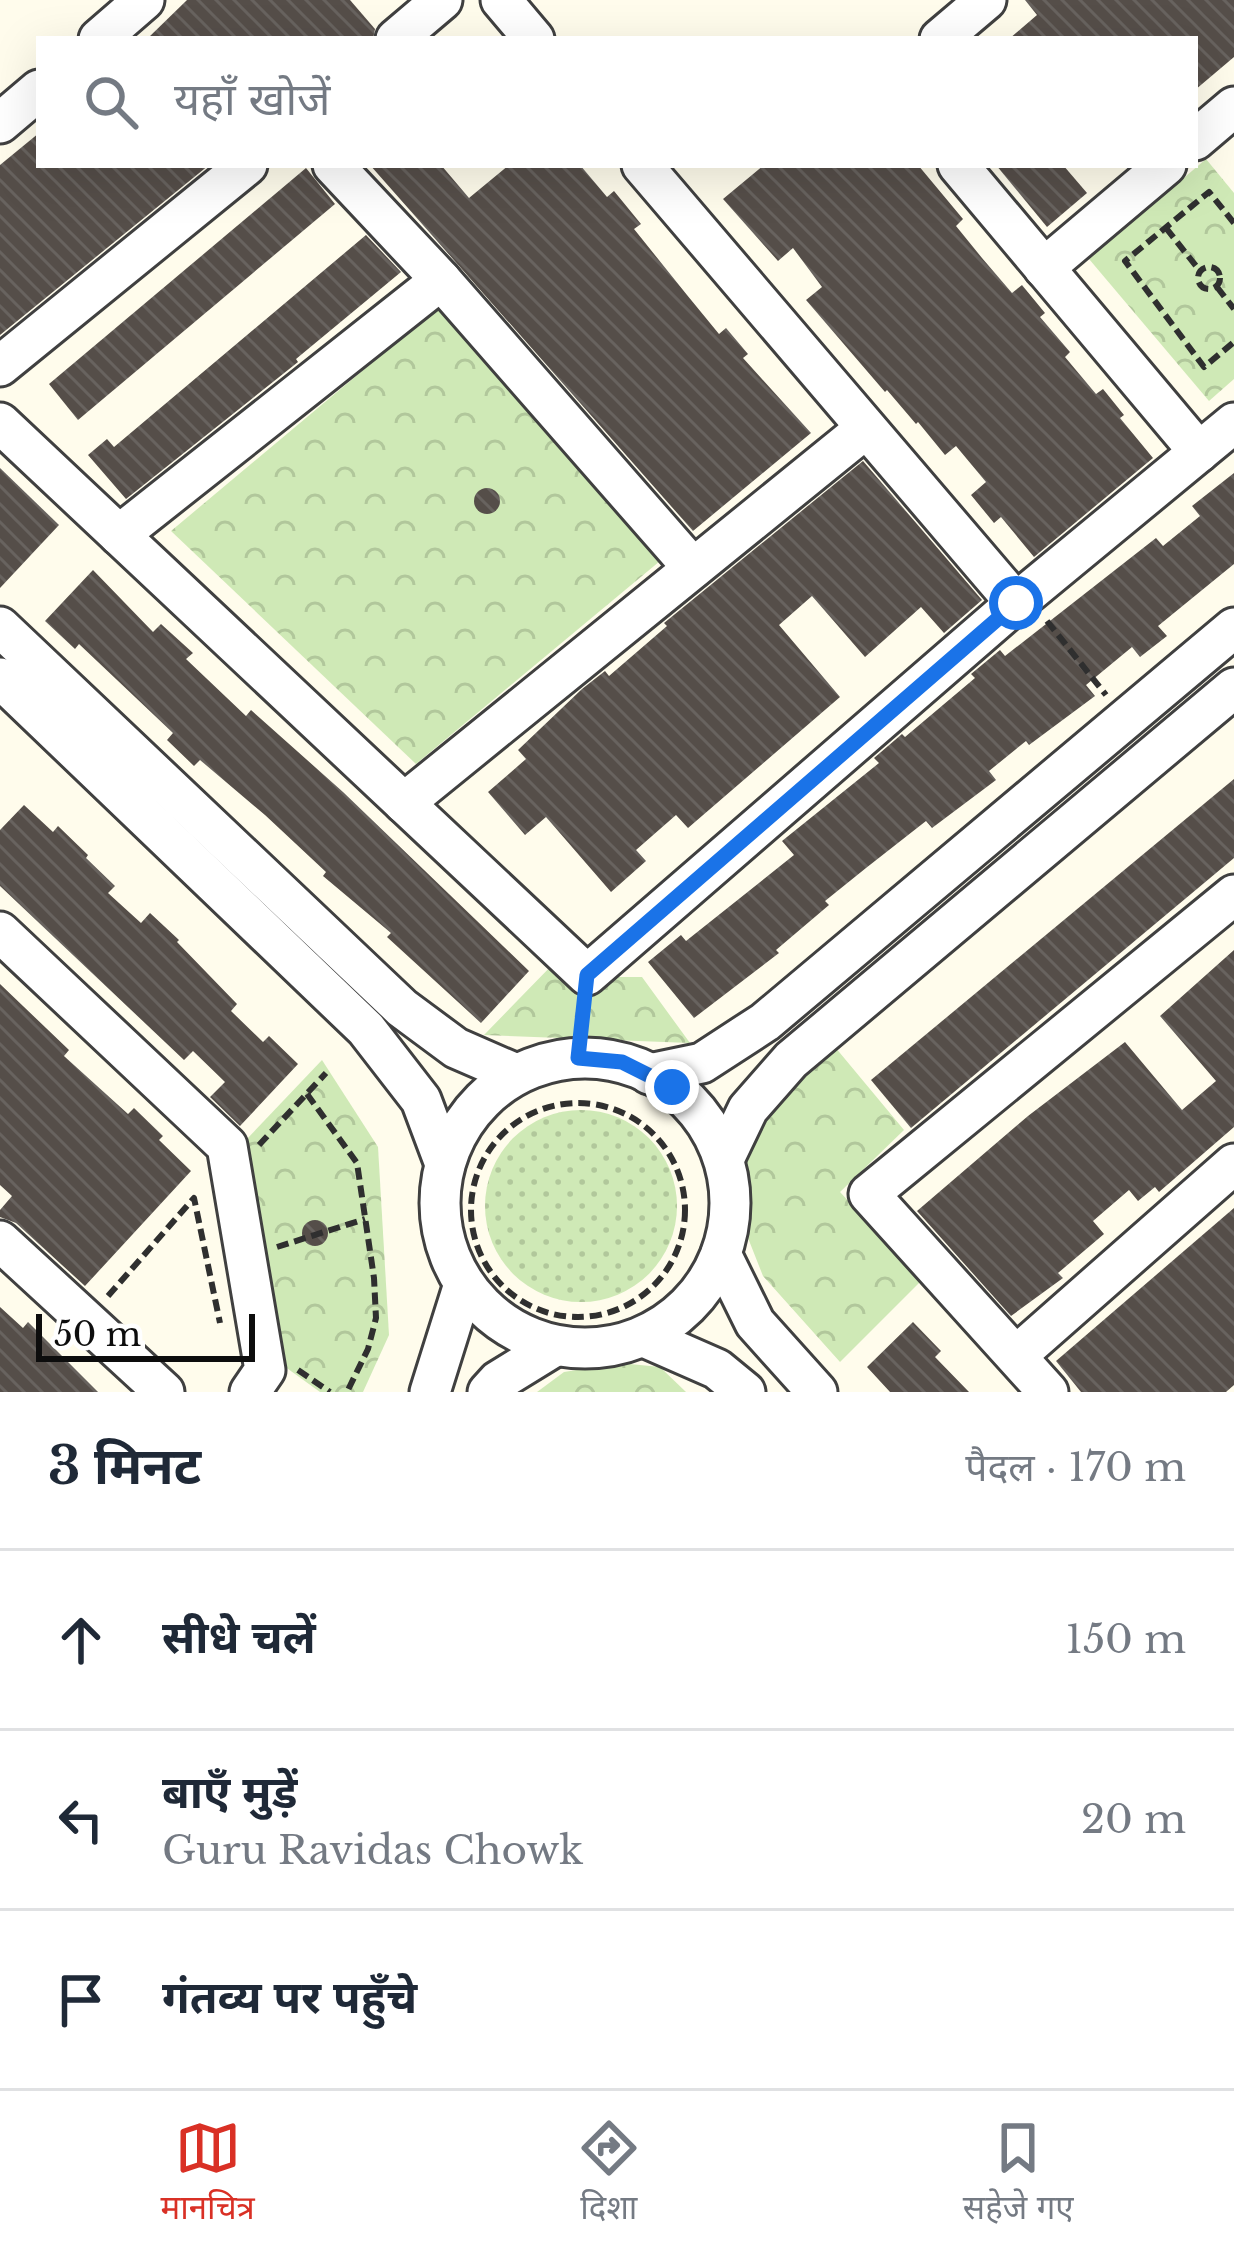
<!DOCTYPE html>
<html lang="hi">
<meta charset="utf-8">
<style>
:root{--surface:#fff;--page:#f6f6f7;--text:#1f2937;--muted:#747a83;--line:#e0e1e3;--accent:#d93025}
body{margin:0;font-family:"Libre Baskerville","Noto Sans Devanagari",serif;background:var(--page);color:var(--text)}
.scale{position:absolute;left:36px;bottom:30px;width:219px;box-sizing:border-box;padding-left:12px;border:6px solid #0d0d0d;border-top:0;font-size:33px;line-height:42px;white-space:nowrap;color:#0d0d0d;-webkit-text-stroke:9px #fff;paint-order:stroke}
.stop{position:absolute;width:36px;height:36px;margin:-27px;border:9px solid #1a73e8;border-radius:50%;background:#fff}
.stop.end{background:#1a73e8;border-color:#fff;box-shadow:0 3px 12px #0008}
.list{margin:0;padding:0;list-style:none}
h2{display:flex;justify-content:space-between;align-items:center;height:156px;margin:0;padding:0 48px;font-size:51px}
h2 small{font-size:39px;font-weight:400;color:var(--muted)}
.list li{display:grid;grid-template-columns:78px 1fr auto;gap:36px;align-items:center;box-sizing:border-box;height:180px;padding:0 48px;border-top:3px solid var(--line)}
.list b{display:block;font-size:45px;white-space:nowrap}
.list p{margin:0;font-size:39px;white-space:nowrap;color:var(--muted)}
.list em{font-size:39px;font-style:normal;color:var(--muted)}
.icon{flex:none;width:66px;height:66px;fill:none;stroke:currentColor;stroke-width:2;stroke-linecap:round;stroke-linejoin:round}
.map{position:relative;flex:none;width:1234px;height:1392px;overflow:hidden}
.search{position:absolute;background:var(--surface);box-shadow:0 12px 48px #0002;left:36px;right:36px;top:36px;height:132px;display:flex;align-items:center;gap:30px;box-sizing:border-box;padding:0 42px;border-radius:0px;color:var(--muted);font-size:45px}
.sheet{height:696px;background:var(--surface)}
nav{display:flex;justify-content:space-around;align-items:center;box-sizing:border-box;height:168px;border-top:3px solid var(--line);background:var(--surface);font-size:33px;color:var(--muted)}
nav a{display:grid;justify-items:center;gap:6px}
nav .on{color:var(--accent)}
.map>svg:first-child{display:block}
.park{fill:url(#park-crowns)}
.garden{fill:url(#garden-dots)}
.building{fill:url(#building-back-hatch)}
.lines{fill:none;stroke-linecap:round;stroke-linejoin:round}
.minor-casing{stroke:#404040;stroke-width:45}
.path{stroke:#2f2f2f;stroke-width:6;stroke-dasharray:12 6;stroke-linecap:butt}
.minor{stroke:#fff;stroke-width:39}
.route{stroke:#1a73e8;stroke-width:15}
</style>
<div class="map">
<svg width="1234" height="1392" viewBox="0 0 1234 1392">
<defs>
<pattern id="park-crowns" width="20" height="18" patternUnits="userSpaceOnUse" patternTransform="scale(3)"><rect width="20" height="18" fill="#cfe9b6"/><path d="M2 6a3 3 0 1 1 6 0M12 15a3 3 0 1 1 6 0" fill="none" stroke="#b1c79b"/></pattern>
<pattern id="garden-dots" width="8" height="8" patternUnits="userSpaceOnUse" patternTransform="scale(3)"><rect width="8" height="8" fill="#cfe9b6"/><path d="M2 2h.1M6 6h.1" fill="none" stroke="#b1c79b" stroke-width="1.8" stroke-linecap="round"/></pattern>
<pattern id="building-back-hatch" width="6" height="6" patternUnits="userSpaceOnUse" patternTransform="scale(3)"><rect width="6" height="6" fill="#554e49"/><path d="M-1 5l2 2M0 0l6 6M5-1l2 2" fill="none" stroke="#68635f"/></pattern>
</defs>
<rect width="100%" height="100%" fill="#fffcec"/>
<!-- park -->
<g class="park">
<path d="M 1206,159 L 1234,193 L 1234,379 L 1209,401 L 1089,259 Z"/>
<path d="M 448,299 L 666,556 L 416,764 L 171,531 Z"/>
<path d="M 555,962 L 581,977 L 642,977 L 690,1043 L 484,1035 Z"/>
<path d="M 835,1047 L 904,1130 L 840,1192 L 922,1280 L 840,1362 L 763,1276 L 748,1238 L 744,1184 L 745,1148 L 762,1118 Z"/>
<path d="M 322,1060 L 378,1147 L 389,1335 L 363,1392 L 320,1392 L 277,1361 L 245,1141 Z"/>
<path d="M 620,1363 L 660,1367 L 686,1392 L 537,1392 L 564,1372 Z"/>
</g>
<!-- garden -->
<circle class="garden" cx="581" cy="1206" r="96"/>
<!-- building -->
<g class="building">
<path d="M 187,0 L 350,0 L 375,29 L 373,39 L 147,39 Z"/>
<path d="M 1025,0 L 1234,0 L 1234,57 L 1195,90 L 1195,39 L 1009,39 L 1037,15 Z"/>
<path d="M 39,133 L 39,165 L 209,165 L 0,335 L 0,165 Z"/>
<path d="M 370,165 L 441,165 L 469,198 L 509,165 L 580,165 L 607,197 L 614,191 L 641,224 L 634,229 L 687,295 L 719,334 L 726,328 L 748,354 L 743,358 L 811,433 L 693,531 Z"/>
<path d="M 764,165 L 918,165 L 963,219 L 956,226 L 982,258 L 1012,293 L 1022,285 L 1045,313 L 1040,317 L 1070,352 L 1065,357 L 1096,394 L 1103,389 L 1124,415 L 1120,418 L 1153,458 L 1034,557 L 1001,517 L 994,523 L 971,495 L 986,482 L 956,446 L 945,455 L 918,422 L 916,424 L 887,390 L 885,392 L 806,300 L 822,287 L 793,248 L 778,261 L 723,199 Z"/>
<path d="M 996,165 L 1063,165 L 1087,193 L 1047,227 Z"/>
<path d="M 306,168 L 335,204 L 78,420 L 49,384 Z"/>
<path d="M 366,235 L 401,272 L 296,359 L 298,362 L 126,499 L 88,455 L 107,439 L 114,447 Z"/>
<path d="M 863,461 L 982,600 L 944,633 L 921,607 L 865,657 L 812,596 L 779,625 L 840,697 L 688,828 L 676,815 L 636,850 L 646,861 L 611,892 L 546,817 L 525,835 L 488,792 L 526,759 L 518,750 L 582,689 L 605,671 L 609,676 L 667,626 L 664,623 Z"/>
<path d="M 0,468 L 59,525 L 0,588 Z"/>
<path d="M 1234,473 L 1234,564 L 1158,626 L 1167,636 L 1140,657 L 1132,647 L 1086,685 L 1095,696 L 1029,745 L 1026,741 L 989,771 L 996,780 L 932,828 L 926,821 L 866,868 L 825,901 L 829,905 L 776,950 L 779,953 L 694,1018 L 648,962 L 681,935 L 686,941 L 794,855 L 782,841 L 879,763 L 874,758 L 902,734 L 905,737 L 975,678 L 971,674 L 1000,650 L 1005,656 L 1156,538 L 1163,546 L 1200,516 L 1192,506 Z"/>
<circle cx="487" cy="501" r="13"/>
<path d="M 93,570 L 153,632 L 161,624 L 193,653 L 186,659 L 246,716 L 251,710 L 343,792 L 529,971 L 481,1023 L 387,937 L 391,933 L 323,876 L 326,872 L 265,815 L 200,760 L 194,766 L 167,740 L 173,733 L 79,644 L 75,649 L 45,621 Z"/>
<path d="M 1234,779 L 1234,858 L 911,1128 L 871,1080 Z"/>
<path d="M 24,805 L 53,832 L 58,826 L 88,855 L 86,858 L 115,886 L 108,893 L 141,923 L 150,913 L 179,940 L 177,942 L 237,1004 L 231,1011 L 263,1042 L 269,1036 L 298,1064 L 240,1126 L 210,1097 L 225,1082 L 193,1051 L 184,1060 L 0,886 L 0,830 Z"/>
<path d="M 1234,950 L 1234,1127 L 1159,1192 L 1155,1187 L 1138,1201 L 1129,1190 L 1093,1221 L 1104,1234 L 1058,1273 L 1063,1278 L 1011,1316 L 917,1211 L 1028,1116 L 1125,1042 L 1182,1110 L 1216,1081 L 1160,1016 Z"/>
<path d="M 0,984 L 69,1050 L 64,1056 L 128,1114 L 134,1108 L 163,1136 L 159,1140 L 191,1171 L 85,1286 L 16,1223 L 0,1217 L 0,1210 L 12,1196 L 0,1185 Z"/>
<path d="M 1234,1208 L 1234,1385 L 1226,1392 L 1081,1392 L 1056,1361 Z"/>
<circle cx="315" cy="1233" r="13"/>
<path d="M 0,1307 L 23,1328 L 28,1322 L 98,1392 L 0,1392 Z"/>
<path d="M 913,1322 L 941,1351 L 935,1357 L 969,1392 L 890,1392 L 867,1367 Z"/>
</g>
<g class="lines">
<defs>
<g id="minor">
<path d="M 501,0 L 534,39"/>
<path d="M 99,39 L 144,0"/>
<path d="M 396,39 L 442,0"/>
<path d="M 940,39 L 986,0"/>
<path d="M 0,123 L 39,90"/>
<path d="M 1195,140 L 1234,107"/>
<path d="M 333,165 L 441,280 L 693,568"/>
<path d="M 642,165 L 1016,603"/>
<path d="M 958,165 L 1199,452"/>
<path d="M 1044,268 L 1166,165"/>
<path d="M 0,366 L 247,165"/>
<path d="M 0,423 L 587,975 L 1016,603 L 1234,423"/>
<path d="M 119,535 L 441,280"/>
<path d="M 0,627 L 402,1008 L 456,1048 L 516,1074"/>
<path d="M 0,678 L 366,1029 L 421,1100 L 445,1164"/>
<path d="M 404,803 L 865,429"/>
<path d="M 0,932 L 227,1146 L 265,1370 L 250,1392"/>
<circle cx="585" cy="1203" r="145"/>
<path d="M 649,1074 L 702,1063 L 765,1022 L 1234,628"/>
<path d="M 724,1159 L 748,1109 L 791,1060 L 1234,688"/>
<path d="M 0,1241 L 164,1392"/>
<path d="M 721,1254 L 755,1323 L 817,1392"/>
<path d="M 644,1337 L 717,1369 L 745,1392"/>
<path d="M 1017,1355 L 1234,1164"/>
<path d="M 430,1392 L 464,1284"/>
<path d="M 488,1392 L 498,1381 L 555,1346"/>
<path d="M 1048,1392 L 869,1194 L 1234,895"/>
</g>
</defs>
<!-- minor casing -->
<use href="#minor" class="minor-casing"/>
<!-- path -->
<g class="path">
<path d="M 1234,223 L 1209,192 L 1125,261 L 1204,367 L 1234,342"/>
<path d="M 1166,228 L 1200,271"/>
<circle cx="1209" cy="278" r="11"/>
<path d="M 1217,287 L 1234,309"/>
<path d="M 1047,621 L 1106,695"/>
<path d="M 578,1057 L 583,1008"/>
<path d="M 307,1094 L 357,1163 L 374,1278 L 376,1318 L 368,1349 L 347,1392"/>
<circle cx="578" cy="1210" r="107"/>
<path d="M 259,1145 L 326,1073"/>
<path d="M 277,1247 L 365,1219"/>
<path d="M 108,1296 L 194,1198 L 220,1323"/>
<path d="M 298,1370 L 330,1392"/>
</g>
<!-- minor -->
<use href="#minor" class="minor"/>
</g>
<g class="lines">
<!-- route -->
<path class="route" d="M 672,1087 L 622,1062 L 578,1058 L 587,975 L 1016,603"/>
</g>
</svg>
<div class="scale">50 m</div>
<div class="stop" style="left:1016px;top:603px"></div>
<div class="stop end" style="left:672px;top:1087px"></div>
<div class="search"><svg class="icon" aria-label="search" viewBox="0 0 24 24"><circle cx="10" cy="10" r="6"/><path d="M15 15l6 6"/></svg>यहाँ खोजें</div>
</div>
<section class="sheet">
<h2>3 मिनट<small>पैदल · 170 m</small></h2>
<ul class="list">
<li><svg class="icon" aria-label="ahead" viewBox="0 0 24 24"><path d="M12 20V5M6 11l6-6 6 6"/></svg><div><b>सीधे चलें</b></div><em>150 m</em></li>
<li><svg class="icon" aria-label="left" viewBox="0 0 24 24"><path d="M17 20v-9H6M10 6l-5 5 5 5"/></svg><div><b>बाएँ मुड़ें</b><p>Guru Ravidas Chowk</p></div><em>20 m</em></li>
<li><svg class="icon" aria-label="arrive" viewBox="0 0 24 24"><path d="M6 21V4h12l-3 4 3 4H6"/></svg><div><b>गंतव्य पर पहुँचे</b></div></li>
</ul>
</section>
<nav>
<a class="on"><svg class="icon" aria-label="map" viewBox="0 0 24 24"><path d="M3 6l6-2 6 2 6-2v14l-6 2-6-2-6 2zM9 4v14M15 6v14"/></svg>मानचित्र</a>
<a><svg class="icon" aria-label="directions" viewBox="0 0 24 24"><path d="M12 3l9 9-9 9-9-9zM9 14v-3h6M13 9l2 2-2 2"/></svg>दिशा</a>
<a><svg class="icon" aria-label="saved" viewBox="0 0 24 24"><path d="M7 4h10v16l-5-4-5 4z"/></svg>सहेजे गए</a>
</nav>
